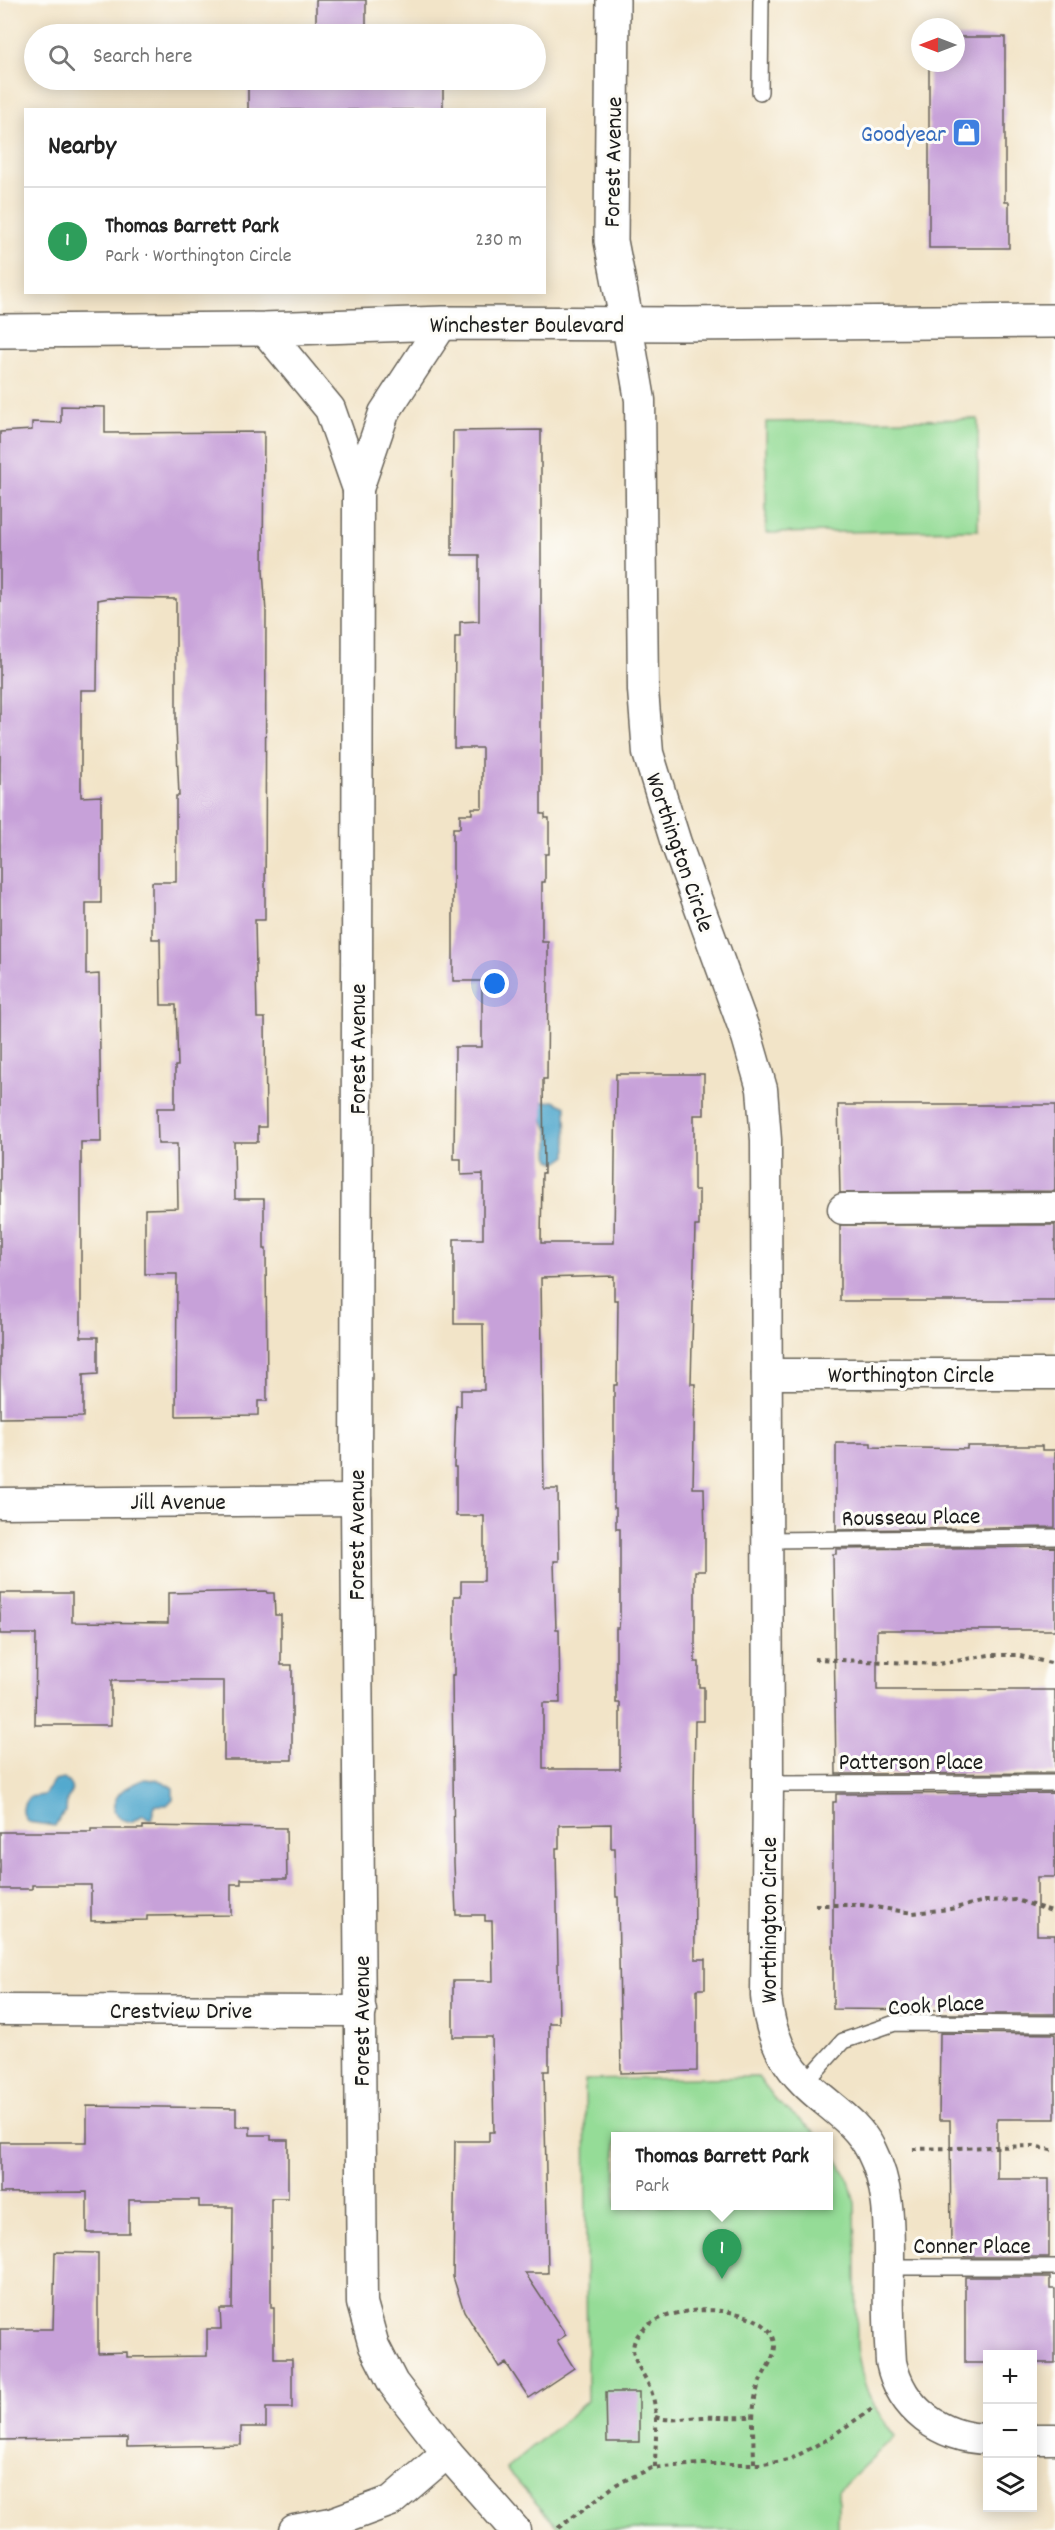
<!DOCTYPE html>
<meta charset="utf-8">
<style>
:root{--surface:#fff;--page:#f6f6f6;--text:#222;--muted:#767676;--line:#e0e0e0;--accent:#b5179e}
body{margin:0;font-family:Dekko,sans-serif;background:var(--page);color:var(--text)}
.controls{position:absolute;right:18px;bottom:18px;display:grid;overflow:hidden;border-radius:0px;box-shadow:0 3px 15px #0003}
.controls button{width:54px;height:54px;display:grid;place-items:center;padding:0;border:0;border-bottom:2px solid var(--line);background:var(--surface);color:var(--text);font:30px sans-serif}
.compass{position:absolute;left:911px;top:18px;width:54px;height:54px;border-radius:50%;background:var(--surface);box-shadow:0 3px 15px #0003;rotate:270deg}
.you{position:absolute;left:495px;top:984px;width:21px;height:21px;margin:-15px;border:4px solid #fff;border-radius:50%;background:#1a73e8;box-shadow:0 0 0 9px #1a73e833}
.badge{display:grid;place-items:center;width:39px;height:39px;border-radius:50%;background:var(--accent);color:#fff;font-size:20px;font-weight:700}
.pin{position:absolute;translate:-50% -50px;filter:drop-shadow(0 2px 3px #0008)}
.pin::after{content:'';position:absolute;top:32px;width:21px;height:18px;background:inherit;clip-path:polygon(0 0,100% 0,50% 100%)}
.popup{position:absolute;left:611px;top:2132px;width:222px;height:78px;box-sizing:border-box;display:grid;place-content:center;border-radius:0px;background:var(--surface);filter:drop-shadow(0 2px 4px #0005);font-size:20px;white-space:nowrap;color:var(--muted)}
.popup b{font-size:22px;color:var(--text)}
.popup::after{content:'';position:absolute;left:50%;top:100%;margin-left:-12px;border:12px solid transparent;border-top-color:var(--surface)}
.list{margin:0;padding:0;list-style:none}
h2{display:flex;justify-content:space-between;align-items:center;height:78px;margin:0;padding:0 24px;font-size:26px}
h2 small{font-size:20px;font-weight:400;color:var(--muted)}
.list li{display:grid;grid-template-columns:39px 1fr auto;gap:18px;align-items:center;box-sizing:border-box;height:108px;padding:0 24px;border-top:2px solid var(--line)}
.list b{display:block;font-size:22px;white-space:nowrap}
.list p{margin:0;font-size:20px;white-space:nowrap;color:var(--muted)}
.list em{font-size:20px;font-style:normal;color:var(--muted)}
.icon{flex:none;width:33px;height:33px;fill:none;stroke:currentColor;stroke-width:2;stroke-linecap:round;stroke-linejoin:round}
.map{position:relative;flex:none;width:1055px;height:2530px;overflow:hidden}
.search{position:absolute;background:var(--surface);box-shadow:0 3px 15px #0003;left:24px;top:24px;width:522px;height:66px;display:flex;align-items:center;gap:15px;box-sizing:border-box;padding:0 21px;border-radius:33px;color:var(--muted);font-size:22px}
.panel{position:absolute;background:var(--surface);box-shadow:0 3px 15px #0003;left:24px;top:108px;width:522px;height:186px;border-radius:0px}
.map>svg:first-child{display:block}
.green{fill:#95dc97;stroke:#587c5a;stroke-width:1.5}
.water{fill:#52a9ce;stroke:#376275;stroke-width:1.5}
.building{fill:#c7a1d9;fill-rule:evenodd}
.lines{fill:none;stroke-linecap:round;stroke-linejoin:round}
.service-casing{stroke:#676258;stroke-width:18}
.minor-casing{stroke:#676258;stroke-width:33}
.secondary-casing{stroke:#676258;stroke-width:36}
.path{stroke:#676258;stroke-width:4;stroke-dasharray:4.5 4.5;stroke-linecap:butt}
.service{stroke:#fff;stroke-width:15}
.minor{stroke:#fff;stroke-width:30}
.secondary{stroke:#fff;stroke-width:33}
.labels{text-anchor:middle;stroke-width:6;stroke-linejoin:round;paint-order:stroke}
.shop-label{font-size:24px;fill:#366cbe;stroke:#fdfcf7;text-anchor:end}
.street-label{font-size:24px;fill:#1c1c1c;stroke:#fdfcf7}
</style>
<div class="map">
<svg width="1055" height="2530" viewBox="0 0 1055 2530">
<rect width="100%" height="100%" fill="#fdfcf7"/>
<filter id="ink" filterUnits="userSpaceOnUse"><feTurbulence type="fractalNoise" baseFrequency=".0167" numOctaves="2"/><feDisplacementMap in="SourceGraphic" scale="12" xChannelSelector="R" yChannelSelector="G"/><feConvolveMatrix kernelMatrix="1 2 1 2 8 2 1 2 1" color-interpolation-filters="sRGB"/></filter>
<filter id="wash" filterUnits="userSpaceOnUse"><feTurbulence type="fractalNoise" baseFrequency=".008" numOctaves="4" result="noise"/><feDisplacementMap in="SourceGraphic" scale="24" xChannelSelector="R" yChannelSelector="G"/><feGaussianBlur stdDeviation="1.35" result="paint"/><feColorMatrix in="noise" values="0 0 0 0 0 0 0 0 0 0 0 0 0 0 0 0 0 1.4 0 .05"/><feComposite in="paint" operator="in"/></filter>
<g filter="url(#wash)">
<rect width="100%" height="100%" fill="#f2e4c8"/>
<!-- green -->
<g class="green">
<path d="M 978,419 L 978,530 L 766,533 L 766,422 Z"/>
<path d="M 758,2077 L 775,2100 L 820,2136 L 616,2136 L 616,2206 L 828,2206 L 829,2145 L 849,2180 L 855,2203 L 857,2347 C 862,2385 871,2407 895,2436 L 838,2491 L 838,2530 L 560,2530 L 506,2469 L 587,2401 L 585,2080 Z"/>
</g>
<!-- water -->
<g class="water">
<path d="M 554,1101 L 566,1107 L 567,1156 L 557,1163 L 550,1160 C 548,1152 550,1143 549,1135 C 548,1120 535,1120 543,1102 Z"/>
<path d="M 64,1779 C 73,1785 74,1792 67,1799 L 66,1812 L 60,1817 L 55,1826 L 28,1822 C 21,1813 21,1807 29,1797 L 44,1795 L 54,1781 Z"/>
<path d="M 145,1779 L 162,1781 L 173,1788 L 173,1799 L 167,1805 L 155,1805 L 151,1820 L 143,1815 L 131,1822 L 121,1819 L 113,1810 C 115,1790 128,1786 145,1779 Z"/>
</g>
<g id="blocks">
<!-- building -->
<g class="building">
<rect x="316" y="0" width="50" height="34"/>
<path d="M 956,37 L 1005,37 L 1005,202 L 1009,202 L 1009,248 L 929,248 L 929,63 L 956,63 Z"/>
<rect x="248" y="80" width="195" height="30"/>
<path d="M 61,406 L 105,407 L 105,433 L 264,432 L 263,571 L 266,612 L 265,920 L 255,920 L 257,1018 L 265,1018 L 266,1127 L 258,1127 L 258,1142 L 234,1142 L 235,1199 L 264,1199 L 264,1249 L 266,1249 L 267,1401 L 258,1401 L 258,1415 L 176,1416 L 177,1274 L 145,1274 L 145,1209 L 178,1208 L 177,1144 L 158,1144 L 157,1108 L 175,1108 L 175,1066 L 178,1066 L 176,1005 L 161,1005 L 160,939 L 152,939 L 152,882 L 176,882 L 176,796 L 179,796 L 176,726 L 176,599 L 109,598 L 98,600 L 97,690 L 81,690 L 81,797 L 101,796 L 101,903 L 86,903 L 86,975 L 99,974 L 101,1142 L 81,1142 L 81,1337 L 98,1337 L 98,1374 L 83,1375 L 83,1417 L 0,1418 L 0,432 L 32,430 L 32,422 L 61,423 Z"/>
<path d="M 541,430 L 541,814 L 545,814 L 545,818 L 549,818 L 549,854 L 545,854 L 545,882 L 542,882 L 542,942 L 548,942 L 548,975 L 547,1079 L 543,1079 L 544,1173 L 542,1173 L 541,1243 L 614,1243 L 616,1074 L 704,1074 L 704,1115 L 694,1115 L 694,1190 L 699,1190 L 699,1226 L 695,1226 L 691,1384 L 695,1384 L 693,1488 L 704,1488 L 705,1540 L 705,1571 L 695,1571 L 695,1662 L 699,1662 L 699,1687 L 704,1687 L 704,1721 L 695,1721 L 694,1795 L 695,1959 L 705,1959 L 705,1989 L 697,1989 L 697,2071 L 621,2073 L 618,1897 L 616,1897 L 615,1848 L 611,1848 L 611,1824 L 559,1825 L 559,1848 L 556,1848 L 559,2023 L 549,2023 L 549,2071 L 544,2071 L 548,2273 L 525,2273 L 566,2335 L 557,2341 L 574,2368 L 529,2398 L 506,2363 L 499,2367 L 464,2311 L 453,2277 L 455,2141 L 489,2141 L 489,2132 L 494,2132 L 492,2037 L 453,2037 L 453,1981 L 493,1981 L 492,1921 L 485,1921 L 485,1915 L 456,1915 L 454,1863 L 452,1675 L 454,1675 L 454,1596 L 461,1596 L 461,1581 L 484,1581 L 484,1516 L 456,1516 L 456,1467 L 454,1467 L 456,1406 L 461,1406 L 461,1390 L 484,1390 L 483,1324 L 454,1324 L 454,1239 L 483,1239 L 483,1174 L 461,1175 L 461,1159 L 454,1159 L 455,1047 L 482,1047 L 482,981 L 453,981 L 453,828 L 460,828 L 460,814 L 472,814 L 472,808 L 482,808 L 482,748 L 454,748 L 455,637 L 460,637 L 460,622 L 479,621 L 479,555 L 452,555 L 452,521 L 453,431 ZM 614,1276 L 614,1300 L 618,1300 L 617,1385 L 614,1385 L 614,1508 L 616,1508 L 616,1529 L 620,1529 L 620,1616 L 619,1628 L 616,1628 L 616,1703 L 620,1703 L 620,1769 L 543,1769 L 543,1703 L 560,1703 L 559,1629 L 556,1629 L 554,1561 L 559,1561 L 558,1489 L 544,1489 L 541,1278 Z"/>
<path d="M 838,1105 L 1055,1105 L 1055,1191 L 840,1193 Z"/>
<rect x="840" y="1225" width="215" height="76"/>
<path d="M 836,1443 L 871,1443 L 871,1447 L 967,1449 L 967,1446 L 1042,1446 L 1042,1450 L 1055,1450 L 1055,1527 L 836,1530 Z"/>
<path d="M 1055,1547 L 1055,1630 L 877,1630 L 877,1690 L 1055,1690 L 1055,1773 L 836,1774 L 833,1554 L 836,1554 L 836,1549 Z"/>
<path d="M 266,1591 L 267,1593 L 274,1593 L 275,1615 L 281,1615 L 281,1665 L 292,1665 L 292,1760 L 224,1760 L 224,1681 L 111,1681 L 111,1725 L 35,1725 L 36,1634 L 0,1634 L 0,1593 L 72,1593 L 72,1622 L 168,1623 L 168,1593 Z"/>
<path d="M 1055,1793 L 1055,1877 L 1037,1877 L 1037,1935 L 1055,1935 L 1055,2014 L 940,2014 L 940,2010 L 833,2009 L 833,1802 L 836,1802 L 836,1794 Z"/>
<path d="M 143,1826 L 286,1828 L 287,1879 L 241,1879 L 241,1884 L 231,1884 L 231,1915 L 147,1916 L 147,1920 L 91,1921 L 91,1885 L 32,1885 L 32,1889 L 0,1889 L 0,1832 L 91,1832 L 91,1829 L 143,1829 Z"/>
<path d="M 940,2033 L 1055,2034 L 1055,2119 L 997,2119 L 997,2179 L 1049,2179 L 1049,2257 L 965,2257 L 965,2251 L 951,2251 L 950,2120 L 939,2120 Z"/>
<path d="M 87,2106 L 236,2108 L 236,2127 L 250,2127 L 250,2135 L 271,2135 L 271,2140 L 288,2140 L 288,2198 L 271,2198 L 271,2308 L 274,2308 L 274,2359 L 292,2359 L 292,2408 L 266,2408 L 266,2427 L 241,2427 L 241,2445 L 127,2447 L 127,2438 L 0,2440 L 0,2329 L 53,2329 L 55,2252 L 98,2253 L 98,2353 L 127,2352 L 127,2357 L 207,2356 L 207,2329 L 221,2329 L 220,2309 L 232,2309 L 233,2207 L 199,2207 L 199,2200 L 129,2200 L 129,2233 L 87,2233 L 87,2192 L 0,2193 L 0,2142 L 87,2142 Z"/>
<path d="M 965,2277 L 1050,2277 L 1050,2289 L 1055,2289 L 1055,2363 L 1032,2363 L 1032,2355 L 987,2355 L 987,2363 L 965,2363 Z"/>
<path d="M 606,2392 L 639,2392 L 639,2442 L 607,2442 Z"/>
</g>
</g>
</g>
<g filter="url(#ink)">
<use href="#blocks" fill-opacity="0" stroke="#676258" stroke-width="1.5"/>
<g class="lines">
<defs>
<g id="service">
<path d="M 760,92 L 761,0"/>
<path d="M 768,1540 L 1055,1537"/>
<path d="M 768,1784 L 1055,1783"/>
<path d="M 805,2083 L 843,2041 L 895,2023 L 1055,2024"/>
<path d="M 889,2267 L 1055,2267"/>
</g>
<g id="minor">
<path d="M 443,323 L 384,413 L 358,489 L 356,1500 L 362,2303 L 374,2346 L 393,2383 L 447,2453 L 515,2530"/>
<path d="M 627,324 L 640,400 L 643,690 L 648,753 L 676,843 L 747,1037 L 762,1089 L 766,1140 L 768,1784 L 766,1996 C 769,2029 780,2058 804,2082 C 826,2105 856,2120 871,2150 C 890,2187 889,2225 889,2266 C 888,2298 889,2330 891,2362 C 901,2409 940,2438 988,2439"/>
<path d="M 264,329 L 330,409 L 358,489"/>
<path d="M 843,1209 L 1055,1208"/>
<path d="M 767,1374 L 1055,1374"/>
<path d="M 0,1503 L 356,1500"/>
<path d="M 0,2010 L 361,2011"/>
<path d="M 1032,2439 L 1055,2439"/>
<path d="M 294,2530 L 331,2523 L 391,2501 L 447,2453"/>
</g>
<g id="secondary">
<path d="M 613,0 L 611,241 L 627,324"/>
<path d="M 0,331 L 264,329 L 443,323 L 684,324 L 1055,321"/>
</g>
</defs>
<!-- service casing -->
<use href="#service" class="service-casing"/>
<!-- minor casing -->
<use href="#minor" class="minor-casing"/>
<!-- secondary casing -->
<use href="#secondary" class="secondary-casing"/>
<!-- path -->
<g class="path">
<path d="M 814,1659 L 939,1664 L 989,1655 L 1016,1655 L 1055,1664"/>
<path d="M 815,1905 L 862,1905 L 913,1913 L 950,1909 L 985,1901 L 1016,1900 L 1055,1912"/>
<path d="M 913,2149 L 1034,2146 L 1055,2151"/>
<path d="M 655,2417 C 671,2422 685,2418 702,2417 C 720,2416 736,2419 754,2416"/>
<path d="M 655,2467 C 655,2442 660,2409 649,2386 C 643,2371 628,2357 635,2340 C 654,2298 773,2301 775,2345 C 775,2360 762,2373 758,2387 C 750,2410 754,2440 754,2464"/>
<path d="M 558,2528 L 617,2484 L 652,2468 L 699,2464 L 763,2464 L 789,2460 L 826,2440 L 872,2409"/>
</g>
<!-- service -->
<use href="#service" class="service"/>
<!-- minor -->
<use href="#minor" class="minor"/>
<!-- secondary -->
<use href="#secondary" class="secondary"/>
</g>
</g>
<!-- icons -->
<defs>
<symbol id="shop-square" viewBox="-11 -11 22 22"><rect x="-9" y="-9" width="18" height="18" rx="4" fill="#3f7fe0" stroke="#fdfcf7"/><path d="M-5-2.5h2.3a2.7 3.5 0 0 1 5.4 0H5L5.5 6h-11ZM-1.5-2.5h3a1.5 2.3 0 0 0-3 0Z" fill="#fff"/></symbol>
</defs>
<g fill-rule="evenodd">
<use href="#shop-square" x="950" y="116" width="33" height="33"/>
</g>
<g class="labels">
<!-- shop labels -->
<g class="shop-label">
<text x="946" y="141">Goodyear</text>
</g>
<!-- street labels -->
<g class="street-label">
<text transform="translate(612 162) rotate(-89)" y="8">Forest Avenue</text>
<text x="527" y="332">Winchester Boulevard</text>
<text transform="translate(681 852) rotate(71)" y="8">Worthington Circle</text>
<text transform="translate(357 1049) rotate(-90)" y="8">Forest Avenue</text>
<text x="911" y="1382">Worthington Circle</text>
<text x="178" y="1509">Jill Avenue</text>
<text transform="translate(911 1516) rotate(-1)" y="8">Rousseau Place</text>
<text transform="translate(356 1535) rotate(-90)" y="8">Forest Avenue</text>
<text x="911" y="1769">Patterson Place</text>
<text transform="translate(768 1920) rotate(-90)" y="8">Worthington Circle</text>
<text transform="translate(936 2004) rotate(-3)" y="8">Cook Place</text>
<text x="181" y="2018">Crestview Drive</text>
<text transform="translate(361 2021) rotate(-90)" y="8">Forest Avenue</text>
<text x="972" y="2253">Conner Place</text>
</g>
</g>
</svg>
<div class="controls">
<button>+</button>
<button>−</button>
<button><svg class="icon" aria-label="layers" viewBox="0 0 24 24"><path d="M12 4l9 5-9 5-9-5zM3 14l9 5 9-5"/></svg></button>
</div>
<svg class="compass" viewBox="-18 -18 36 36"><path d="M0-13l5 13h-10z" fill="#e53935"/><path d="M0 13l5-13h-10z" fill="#767676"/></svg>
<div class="you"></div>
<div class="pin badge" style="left:722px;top:2279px;background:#2e9e5b">1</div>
<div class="popup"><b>Thomas Barrett Park</b>Park</div>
<div class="search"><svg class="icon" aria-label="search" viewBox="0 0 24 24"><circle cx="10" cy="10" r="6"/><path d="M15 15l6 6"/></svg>Search here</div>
<section class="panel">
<h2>Nearby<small></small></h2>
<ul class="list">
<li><span class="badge" style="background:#2e9e5b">1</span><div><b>Thomas Barrett Park</b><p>Park · Worthington Circle</p></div><em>230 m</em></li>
</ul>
</section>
</div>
